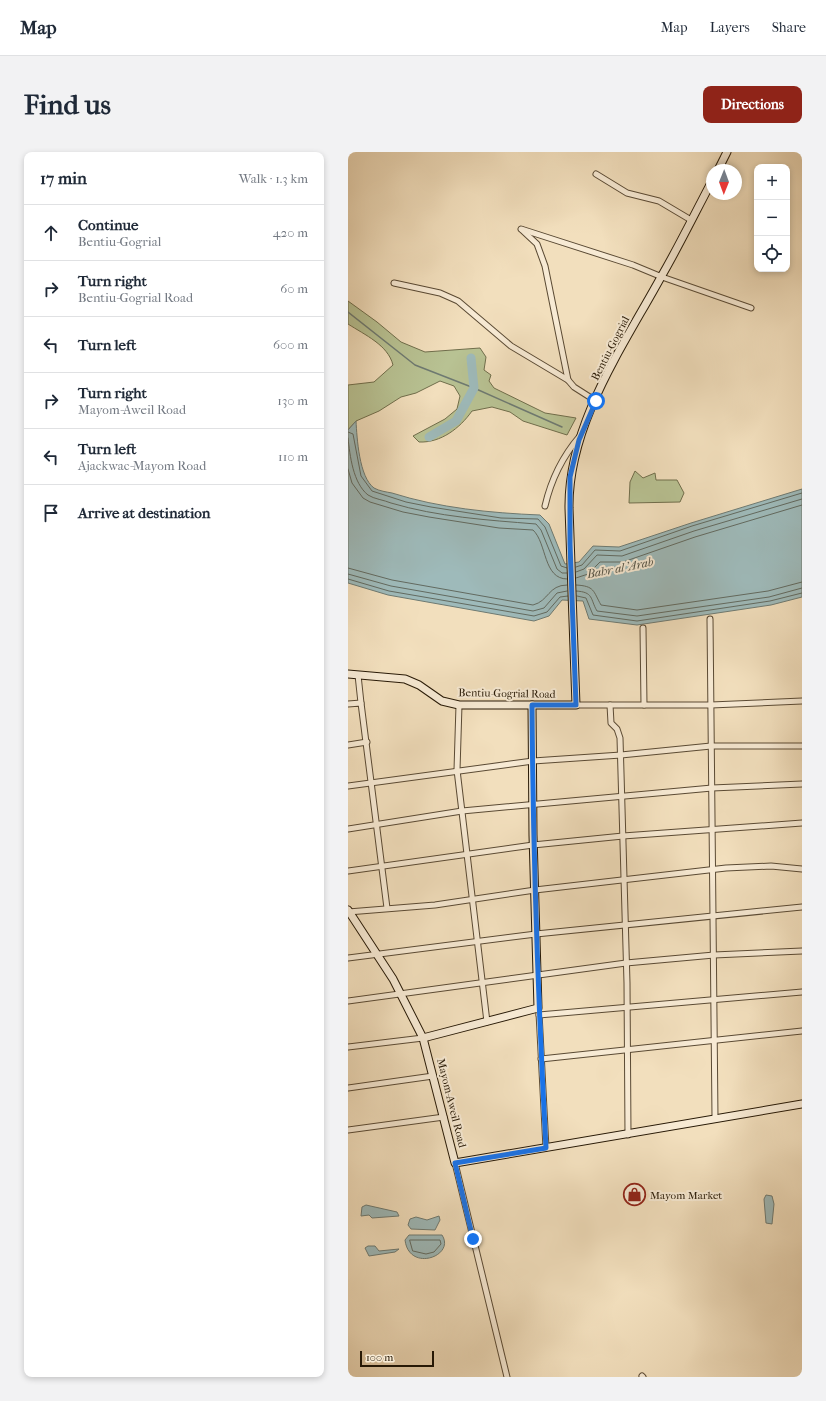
<!DOCTYPE html>
<meta charset="utf-8">
<style>
:root{--surface:#fff;--page:#f2f2f3;--text:#1f2937;--muted:#747a83;--line:#e0e1e3;--accent:#8f2418}
body{margin:0;font-family:"IM FELL French Canon",serif;background:var(--page);color:var(--text)}
.controls{position:absolute;right:12px;top:12px;display:grid;overflow:hidden;border-radius:8px;box-shadow:0 2px 6px #0003}
.controls button{width:36px;height:36px;display:grid;place-items:center;padding:0;border:0;border-bottom:1px solid var(--line);background:var(--surface);color:var(--text);font:20px sans-serif}
.compass{position:absolute;left:358px;top:12px;width:36px;height:36px;border-radius:50%;background:var(--surface);box-shadow:0 2px 6px #0003;rotate:181deg}
.scale{position:absolute;left:12px;bottom:10px;width:74px;box-sizing:border-box;padding-left:4px;border:2px solid #271906;border-top:0;font-size:11px;line-height:14px;white-space:nowrap;color:#271906;-webkit-text-stroke:3px #f7ead4;paint-order:stroke}
.stop{position:absolute;width:12px;height:12px;margin:-9px;border:3px solid #1a73e8;border-radius:50%;background:#fff}
.stop.end{background:#1a73e8;border-color:#fff;box-shadow:0 1px 4px #0008}
.list{margin:0;padding:0;list-style:none}
h2{display:flex;justify-content:space-between;align-items:center;height:52px;margin:0;padding:0 16px;font-size:17px}
h2 small{font-size:13px;font-weight:400;color:var(--muted)}
.list li{display:grid;grid-template-columns:26px 1fr auto;gap:12px;align-items:center;box-sizing:border-box;height:56px;padding:0 16px;border-top:1px solid var(--line)}
.list b{display:block;font-size:15px;white-space:nowrap}
.list p{margin:0;font-size:13px;white-space:nowrap;color:var(--muted)}
.list em{font-size:13px;font-style:normal;color:var(--muted)}
.icon{flex:none;width:22px;height:22px;fill:none;stroke:currentColor;stroke-width:2;stroke-linecap:round;stroke-linejoin:round}
.map{position:relative;flex:none;width:454px;height:1225px;overflow:hidden;border-radius:8px}
header{display:flex;align-items:center;gap:24px;box-sizing:border-box;height:56px;padding:0 20px;background:var(--surface);border-bottom:1px solid var(--line)}
header strong{font-size:19px}
nav{display:flex;gap:22px;margin-inline-start:auto;font-size:14px}
.intro{display:flex;align-items:center;justify-content:space-between;box-sizing:border-box;height:96px;padding:0 24px}
h1{margin:0;font-size:28px}
.button{padding:10px 18px;border-radius:8px;background:var(--accent);color:#fff;font-size:14px;font-weight:700}
main{display:flex;gap:24px;padding:0 24px}
aside{flex:1;background:var(--surface);border-radius:8px;box-shadow:0 2px 6px #0003}
.map>svg:first-child{display:block}
.green{fill:#b8c293;stroke:#706e4c}
.water{fill:#9ebaba;stroke:#6e7a72}
.lines{fill:none;stroke-linecap:round;stroke-linejoin:round}
.shore{stroke:#626a60;stroke-width:1}
.stream{stroke:#6e7a72;stroke-width:1.5}
.river{stroke:#9ebaba;stroke-width:9}
.street-casing{stroke:#5a4a34;stroke-width:7}
.secondary-casing{stroke:#271906;stroke-width:9}
.street{stroke:#f7ead4;stroke-width:5}
.secondary{stroke:#f7ead4;stroke-width:7}
.route{stroke:#1a73e8;stroke-width:5}
.labels{text-anchor:middle;stroke-width:4;stroke-linejoin:round;paint-order:stroke}
.street-label{font-size:11px;fill:#271906;stroke:#f7ead4}
.poi-label{font-size:11px;fill:#271906;stroke:#f7ead4;text-anchor:start}
.water-label{font-size:12px;font-style:italic;fill:#515145;stroke:#f7ead4}
</style>
<header>
<strong>Map</strong>
<nav><a>Map</a><a>Layers</a><a>Share</a></nav>
</header>
<div class="intro"><h1>Find us</h1><a class="button">Directions</a></div>
<main>
<aside>
<h2>17 min<small>Walk · 1.3 km</small></h2>
<ul class="list">
<li><svg class="icon" aria-label="ahead" viewBox="0 0 24 24"><path d="M12 20V5M6 11l6-6 6 6"/></svg><div><b>Continue</b><p>Bentiu-Gogrial</p></div><em>420 m</em></li>
<li><svg class="icon" aria-label="right" viewBox="0 0 24 24"><path d="M7 20v-9h11M14 6l5 5-5 5"/></svg><div><b>Turn right</b><p>Bentiu-Gogrial Road</p></div><em>60 m</em></li>
<li><svg class="icon" aria-label="left" viewBox="0 0 24 24"><path d="M17 20v-9H6M10 6l-5 5 5 5"/></svg><div><b>Turn left</b></div><em>600 m</em></li>
<li><svg class="icon" aria-label="right" viewBox="0 0 24 24"><path d="M7 20v-9h11M14 6l5 5-5 5"/></svg><div><b>Turn right</b><p>Mayom-Aweil Road</p></div><em>130 m</em></li>
<li><svg class="icon" aria-label="left" viewBox="0 0 24 24"><path d="M17 20v-9H6M10 6l-5 5 5 5"/></svg><div><b>Turn left</b><p>Ajackwac-Mayom Road</p></div><em>110 m</em></li>
<li><svg class="icon" aria-label="arrive" viewBox="0 0 24 24"><path d="M6 21V4h12l-3 4 3 4H6"/></svg><div><b>Arrive at destination</b></div></li>
</ul>
</aside>
<div class="map">
<svg width="454" height="1225" viewBox="0 0 454 1225">
<rect width="100%" height="100%" fill="#f2dfbd"/>
<filter id="stains"><feTurbulence type="fractalNoise" baseFrequency=".005" numOctaves="4"/><feColorMatrix values="0 0 0 0 .2 0 0 0 0 .09 0 0 0 0 .02 0 0 0 .5 -.17"/></filter>
<radialGradient id="worn" r=".72"><stop offset=".6" stop-color="#630" stop-opacity="0"/><stop offset="1" stop-color="#630" stop-opacity=".3"/></radialGradient>
<!-- green -->
<g class="green">
<path d="M 0,149 L 29,170 L 53,190 L 77,200 L 132,196 L 138,205 L 136,218 L 143,223 L 141,229 L 146,236 L 197,261 L 228,266 L 219,283 L 175,269 L 162,260 L 144,255 L 124,259 C 112,276 93,291 71,290 L 65,284 L 97,267 L 109,257 L 112,244 L 106,234 L 92,229 L 68,241 L 53,245 L 31,259 L 8,269 L 0,278 L 0,233 L 26,230 L 45,213 C 40,193 17,183 0,172 Z"/>
<path d="M 287,319 L 295,326 L 307,321 L 308,328 L 329,328 L 336,341 L 332,350 L 281,351 L 282,330 Z"/>
</g>
<!-- water -->
<g class="water">
<path d="M 8,269 C 9,286 11,325 26,336 C 31,339 39,340 44,341 C 91,356 143,361 192,363 L 201,372 L 217,412 L 231,410 L 245,394 L 271,395 L 343,371 L 454,337 L 454,445 L 423,453 L 289,473 L 241,467 L 235,449 L 214,448 L 201,464 L 186,469 L 40,443 L 0,431 L 0,278 Z"/>
<path d="M 418,1043 L 424,1044 L 426,1052 L 424,1072 L 418,1071 L 416,1047 Z"/>
<path d="M 18,1053 L 49,1060 L 51,1064 L 24,1066 L 21,1063 L 13,1064 L 14,1055 Z"/>
<path d="M 91,1064 L 92,1068 L 87,1078 L 63,1077 L 60,1073 L 62,1067 L 68,1065 L 79,1068 Z"/>
<path d="M 61,1083 L 94,1083 C 108,1104 61,1121 57,1088 Z"/>
<path d="M 20,1094 L 27,1094 L 31,1099 L 51,1097 L 47,1100 L 21,1104 L 17,1096 Z"/>
</g>
<g class="lines">
<!-- shore -->
<g class="shore">
<path d="M 0,280 L 5,282 L 13,324 L 24,339 L 58,350 L 83,355 L 153,366 L 190,367 L 197,375 L 213,414 L 219,416"/>
<path d="M 0,286 C 2,304 5,331 20,343 C 26,347 36,348 43,351 C 90,365 139,368 188,372 L 193,378 L 209,417 L 214,421 L 219,421"/>
<path d="M 0,317 L 4,331 L 15,346 L 22,350 L 55,360 L 81,365 L 151,376 L 185,378 C 199,391 195,427 219,427"/>
<path d="M 228,415 L 234,413 L 247,398 L 272,399 L 344,374 L 454,341"/>
<path d="M 0,416 L 44,428 L 185,453 C 201,449 200,433 219,433"/>
<path d="M 228,420 L 236,417 L 249,403 L 274,404 L 346,379 L 454,347"/>
<path d="M 0,422 L 43,434 L 185,459 L 196,456 L 209,441 L 219,439"/>
<path d="M 228,426 L 240,422 L 252,410 L 275,410 L 347,385 L 454,353"/>
<path d="M 0,427 L 41,439 L 186,464 L 199,460 L 212,445 L 220,444"/>
<path d="M 228,433 C 247,434 245,439 253,453 L 289,458 L 420,439 L 454,430"/>
<path d="M 228,439 C 246,440 242,447 249,459 L 289,464 L 421,445 L 454,436"/>
<path d="M 229,444 L 238,446 L 245,463 L 289,469 L 422,449 L 454,441"/>
<path d="M 62,1088 L 92,1088 L 93,1092 L 86,1100 L 78,1102 L 65,1099 Z"/>
</g>
<!-- stream -->
<path class="stream" d="M 0,160 L 67,213 L 126,236 L 214,275"/>
<!-- river -->
<path class="river" d="M 81,285 L 108,269 L 126,236 L 123,206"/>
<defs>
<g id="street">
<path d="M 248,22 L 279,41 L 311,49 L 343,68"/>
<path d="M 173,77 L 285,113 L 314,125 L 403,156"/>
<path d="M 174,78 L 189,92 L 197,114 L 220,228 L 226,235 L 248,249"/>
<path d="M 46,131 L 92,141 L 110,149 L 163,194 L 220,228"/>
<path d="M 197,354 C 203,328 214,305 232,284"/>
<path d="M 362,467 L 367,965"/>
<path d="M 295,476 L 296,553"/>
<path d="M 10,523 L 13,551"/>
<path d="M 0,552 L 13,551 L 39,756"/>
<path d="M 111,553 L 109,618 L 139,870"/>
<path d="M 228,553 L 363,553 L 454,549"/>
<path d="M 262,553 L 263,571 L 269,577 L 272,586 L 279,831 L 280,983"/>
<path d="M 0,593 L 19,590"/>
<path d="M 0,634 L 185,609 L 273,603 L 363,594 L 454,594"/>
<path d="M 0,677 L 114,659 L 364,636 L 454,632"/>
<path d="M 0,719 L 185,693 L 275,684 L 454,671"/>
<path d="M 0,760 L 87,753 L 187,738 L 378,716 L 423,714 L 454,717"/>
<path d="M 0,806 L 188,782 L 454,755"/>
<path d="M 0,849 L 278,811 L 366,803 L 454,799"/>
<path d="M 191,861 L 198,996"/>
<path d="M 191,863 L 454,840"/>
<path d="M 0,895 L 75,886"/>
<path d="M 193,907 L 454,879"/>
<path d="M 0,936 L 85,924"/>
<path d="M 0,978 L 96,965"/>
<path d="M 107,1011 L 159,1225"/>
<path d="M 294,1224 L 295,1225"/>
</g>
<g id="secondary">
<path d="M 370,18 L 379,0"/>
<path d="M 0,522 L 57,527 L 71,533 L 94,549 L 111,553 L 228,553 L 221,356 C 220,273 274,196 313,125 C 331,94 347,61 364,29"/>
<path d="M 0,758 L 45,827 L 75,886 L 107,1011 L 454,952"/>
<path d="M 75,886 L 190,856 L 185,683 L 184,553"/>
</g>
</defs>
<!-- street casing -->
<use href="#street" class="street-casing"/>
<!-- secondary casing -->
<use href="#secondary" class="secondary-casing"/>
<!-- street -->
<use href="#street" class="street"/>
<!-- secondary -->
<use href="#secondary" class="secondary"/>
</g>
<g class="lines">
<!-- route -->
<path class="route" d="M 125,1087 L 107,1011 L 198,996 C 190,848 185,701 184,553 L 228,553 L 222,392 L 222,325 L 231,288 L 248,249"/>
</g>
<!-- icons -->
<defs>
<symbol id="shop-ring" viewBox="-11 -11 22 22"><circle r="9.5" fill="#f7ead4" stroke="#8f2418" stroke-width="1.5"/><path d="M-5-2.5h2.3a2.7 3.5 0 0 1 5.4 0H5L5.5 6h-11ZM-1.5-2.5h3a1.5 2.3 0 0 0-3 0Z" fill="#8f2418"/></symbol>
</defs>
<g fill-rule="evenodd">
<use href="#shop-ring" x="274" y="1030" width="25" height="25"/>
</g>
<g class="labels">
<!-- street labels -->
<g class="street-label">
<text transform="translate(262 196) rotate(-63)" y="4">Bentiu-Gogrial</text>
<text transform="translate(159 541) rotate(1)" y="4">Bentiu-Gogrial Road</text>
<text transform="translate(104 951) rotate(76)" y="4">Mayom-Aweil Road</text>
</g>
<!-- poi labels -->
<g class="poi-label">
<text x="302" y="1047">Mayom Market</text>
</g>
<!-- water labels -->
<g class="water-label">
<text transform="translate(272 416) rotate(-11)" y="4">Bahr al 'Arab</text>
</g>
</g>
<rect width="100%" height="100%" filter="url(#stains)"/>
<rect width="100%" height="100%" fill="url(#worn)"/>
</svg>
<div class="controls">
<button>+</button>
<button>−</button>
<button><svg class="icon" aria-label="locate" viewBox="0 0 24 24"><circle cx="12" cy="12" r="6"/><path d="M12 2v4M12 18v4M2 12h4M18 12h4"/></svg></button>
</div>
<svg class="compass" viewBox="-18 -18 36 36"><path d="M0-13l5 13h-10z" fill="#e53935"/><path d="M0 13l5-13h-10z" fill="#747a83"/></svg>
<div class="scale">100 m</div>
<div class="stop" style="left:248px;top:249px"></div>
<div class="stop end" style="left:125px;top:1087px"></div>
</div>
</main>
